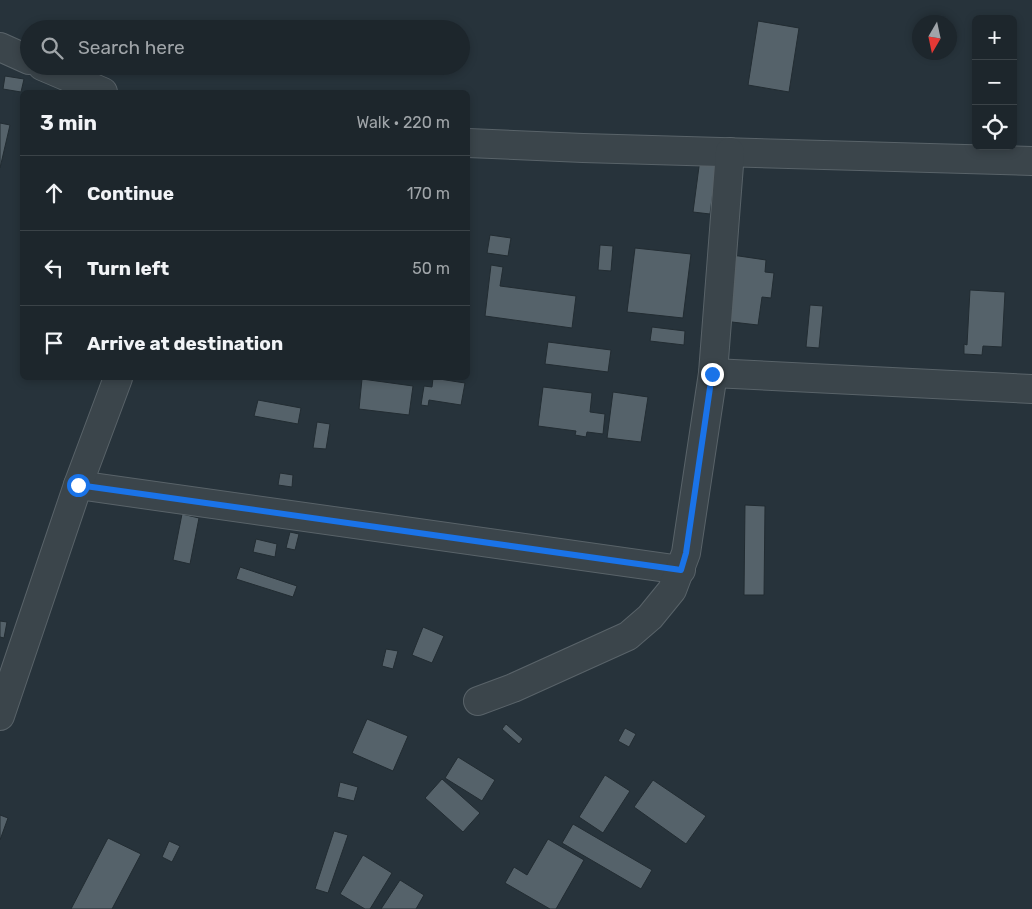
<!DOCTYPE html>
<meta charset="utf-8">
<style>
:root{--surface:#1d262c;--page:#252e34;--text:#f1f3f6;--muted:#a0a5a9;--line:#3b4348}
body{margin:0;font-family:Rubik,sans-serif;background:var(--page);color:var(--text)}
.controls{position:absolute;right:15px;top:15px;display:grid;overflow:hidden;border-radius:8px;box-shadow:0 2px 8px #0003}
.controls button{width:45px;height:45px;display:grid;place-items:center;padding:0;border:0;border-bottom:1px solid var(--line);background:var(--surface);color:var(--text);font:25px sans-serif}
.compass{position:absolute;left:912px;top:15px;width:45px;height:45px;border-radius:50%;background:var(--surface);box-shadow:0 2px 8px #0003;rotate:189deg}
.stop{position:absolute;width:15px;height:15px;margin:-11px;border:4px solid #1a73e8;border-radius:50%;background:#fff}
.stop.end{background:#1a73e8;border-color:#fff;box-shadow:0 1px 5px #0008}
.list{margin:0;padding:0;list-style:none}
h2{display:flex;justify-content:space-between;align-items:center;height:65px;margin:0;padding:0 20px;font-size:21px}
h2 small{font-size:16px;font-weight:400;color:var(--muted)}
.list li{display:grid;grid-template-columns:32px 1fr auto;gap:15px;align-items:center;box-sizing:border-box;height:75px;padding:0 20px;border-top:1px solid var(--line)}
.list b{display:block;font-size:19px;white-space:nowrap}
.list em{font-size:16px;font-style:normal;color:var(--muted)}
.icon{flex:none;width:28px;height:28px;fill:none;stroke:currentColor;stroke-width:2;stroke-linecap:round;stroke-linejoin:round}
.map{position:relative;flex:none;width:1032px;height:909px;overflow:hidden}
.search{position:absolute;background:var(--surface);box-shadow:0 2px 8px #0003;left:20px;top:20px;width:450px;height:55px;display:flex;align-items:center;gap:12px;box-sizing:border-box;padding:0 18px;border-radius:28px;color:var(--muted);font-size:19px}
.panel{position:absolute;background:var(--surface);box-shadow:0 2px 8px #0003;left:20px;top:90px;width:450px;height:290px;border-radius:8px}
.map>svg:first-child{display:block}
.building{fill:#55626a;stroke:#222c32}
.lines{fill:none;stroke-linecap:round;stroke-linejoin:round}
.minor-casing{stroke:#596369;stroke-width:30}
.minor{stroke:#3b454b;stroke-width:28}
.route{stroke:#1a73e8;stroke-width:6}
</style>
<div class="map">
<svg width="1032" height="909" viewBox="0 0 1032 909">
<rect width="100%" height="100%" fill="#27333b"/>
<!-- building -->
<g class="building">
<path d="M 758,21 L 799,28 L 789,92 L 748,85 Z"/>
<path d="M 5,76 L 24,79 L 21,92 L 3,89 Z"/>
<path d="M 0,123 L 10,125 L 0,168 Z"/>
<path d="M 700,159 L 717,162 L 710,214 L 693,212 Z"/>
<path d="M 490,235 L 511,238 L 508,256 L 487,253 Z"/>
<path d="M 600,245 L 613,246 L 611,271 L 598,270 Z"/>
<path d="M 635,248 L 691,254 L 683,318 L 627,312 Z"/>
<path d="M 732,255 L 766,260 L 765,272 L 774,273 L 771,298 L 762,297 L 758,325 L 723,321 Z"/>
<path d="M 491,265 L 503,267 L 500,286 L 576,296 L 572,328 L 485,316 Z"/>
<path d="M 970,290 L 1005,292 L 1002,347 L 983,346 L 982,355 L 964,354 L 964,344 L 967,345 Z"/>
<path d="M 810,305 L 823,306 L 819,348 L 806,347 Z"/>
<path d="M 652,327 L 685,331 L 684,345 L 650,341 Z"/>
<path d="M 548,342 L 611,350 L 608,372 L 545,364 Z"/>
<path d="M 433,378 L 465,383 L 461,405 L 429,400 L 428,406 L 421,405 L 424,386 L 432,387 Z"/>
<path d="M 362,379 L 413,386 L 409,415 L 359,409 Z"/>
<path d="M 543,387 L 592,393 L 590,412 L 605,414 L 603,434 L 587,432 L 586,437 L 575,435 L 576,431 L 538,426 Z"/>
<path d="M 613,392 L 648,397 L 641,442 L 607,438 Z"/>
<path d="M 258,400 L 301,408 L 298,424 L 254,416 Z"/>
<path d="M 317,422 L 330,424 L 326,449 L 313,448 Z"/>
<path d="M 280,473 L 293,475 L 292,487 L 278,485 Z"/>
<path d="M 745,505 L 765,506 L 764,595 L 744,595 Z"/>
<path d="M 182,514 L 199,518 L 190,564 L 173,560 Z"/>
<path d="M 290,532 L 299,534 L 295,550 L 286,548 Z"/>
<path d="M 256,539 L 277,544 L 275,557 L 253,552 Z"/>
<path d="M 240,567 L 297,586 L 293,597 L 236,579 Z"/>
<path d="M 0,621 L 7,622 L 4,638 L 0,637 Z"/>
<path d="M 423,627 L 444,636 L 432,663 L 412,655 Z"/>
<path d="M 386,649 L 398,651 L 393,669 L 382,666 Z"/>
<path d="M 367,719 L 408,736 L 393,771 L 352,753 Z"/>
<path d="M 506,724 L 523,739 L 519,744 L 502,729 Z"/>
<path d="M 625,728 L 636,734 L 629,747 L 618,741 Z"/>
<path d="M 458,757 L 495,780 L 482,801 L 445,778 Z"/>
<path d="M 605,775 L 630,791 L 603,833 L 579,817 Z"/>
<path d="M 442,779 L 480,813 L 463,832 L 425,798 Z"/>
<path d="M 653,780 L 706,816 L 686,844 L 634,807 Z"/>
<path d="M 340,782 L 358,787 L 354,801 L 337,797 Z"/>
<path d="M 0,815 L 8,818 L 0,840 Z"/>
<path d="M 573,824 L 652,870 L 641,889 L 562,843 Z"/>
<path d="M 334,831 L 348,835 L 328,893 L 315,889 Z"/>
<path d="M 108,838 L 141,854 L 112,909 L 71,909 Z"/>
<path d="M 548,839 L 584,860 L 556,909 L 550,909 L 505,883 L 514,867 L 527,875 Z"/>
<path d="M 169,841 L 180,846 L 172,862 L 162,857 Z"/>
<path d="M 363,855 L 392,873 L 370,909 L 365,909 L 340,894 Z"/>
<path d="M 400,880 L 424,895 L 416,909 L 381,909 Z"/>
</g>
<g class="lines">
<defs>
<g id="minor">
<path d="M 0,47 L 29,60"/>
<path d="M 42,66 L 103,92"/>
<path d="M 468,143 L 583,148 L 1032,161"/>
<path d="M 713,373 L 1032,389"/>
<path d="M 78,485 L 681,570"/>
<path d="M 478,701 L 513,688 L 628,636 L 650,617 L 672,590 L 686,553 L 713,373 L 730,152"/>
<path d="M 0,716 L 78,485 L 118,378"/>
</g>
</defs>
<!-- minor casing -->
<use href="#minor" class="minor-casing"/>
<!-- minor -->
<use href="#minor" class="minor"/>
</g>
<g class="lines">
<!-- route -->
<path class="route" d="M 78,485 L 681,570 L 686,553 L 712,374"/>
</g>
</svg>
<div class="controls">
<button>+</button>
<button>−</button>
<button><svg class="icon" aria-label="locate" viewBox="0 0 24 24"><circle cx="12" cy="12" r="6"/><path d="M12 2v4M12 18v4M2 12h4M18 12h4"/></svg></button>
</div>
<svg class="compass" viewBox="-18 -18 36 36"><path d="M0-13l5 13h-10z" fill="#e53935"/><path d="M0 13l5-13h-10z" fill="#a0a5a9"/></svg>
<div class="stop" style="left:78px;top:485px"></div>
<div class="stop end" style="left:712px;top:374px"></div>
<div class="search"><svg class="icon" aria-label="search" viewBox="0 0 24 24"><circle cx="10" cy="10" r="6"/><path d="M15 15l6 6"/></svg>Search here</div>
<section class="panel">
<h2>3 min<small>Walk · 220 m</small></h2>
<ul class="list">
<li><svg class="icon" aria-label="ahead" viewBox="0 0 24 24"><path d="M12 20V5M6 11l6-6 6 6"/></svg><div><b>Continue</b></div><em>170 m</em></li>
<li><svg class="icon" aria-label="left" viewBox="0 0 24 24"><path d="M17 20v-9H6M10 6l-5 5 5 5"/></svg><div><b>Turn left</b></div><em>50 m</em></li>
<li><svg class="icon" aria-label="arrive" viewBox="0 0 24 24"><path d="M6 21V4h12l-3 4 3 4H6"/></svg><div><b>Arrive at destination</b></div></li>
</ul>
</section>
</div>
